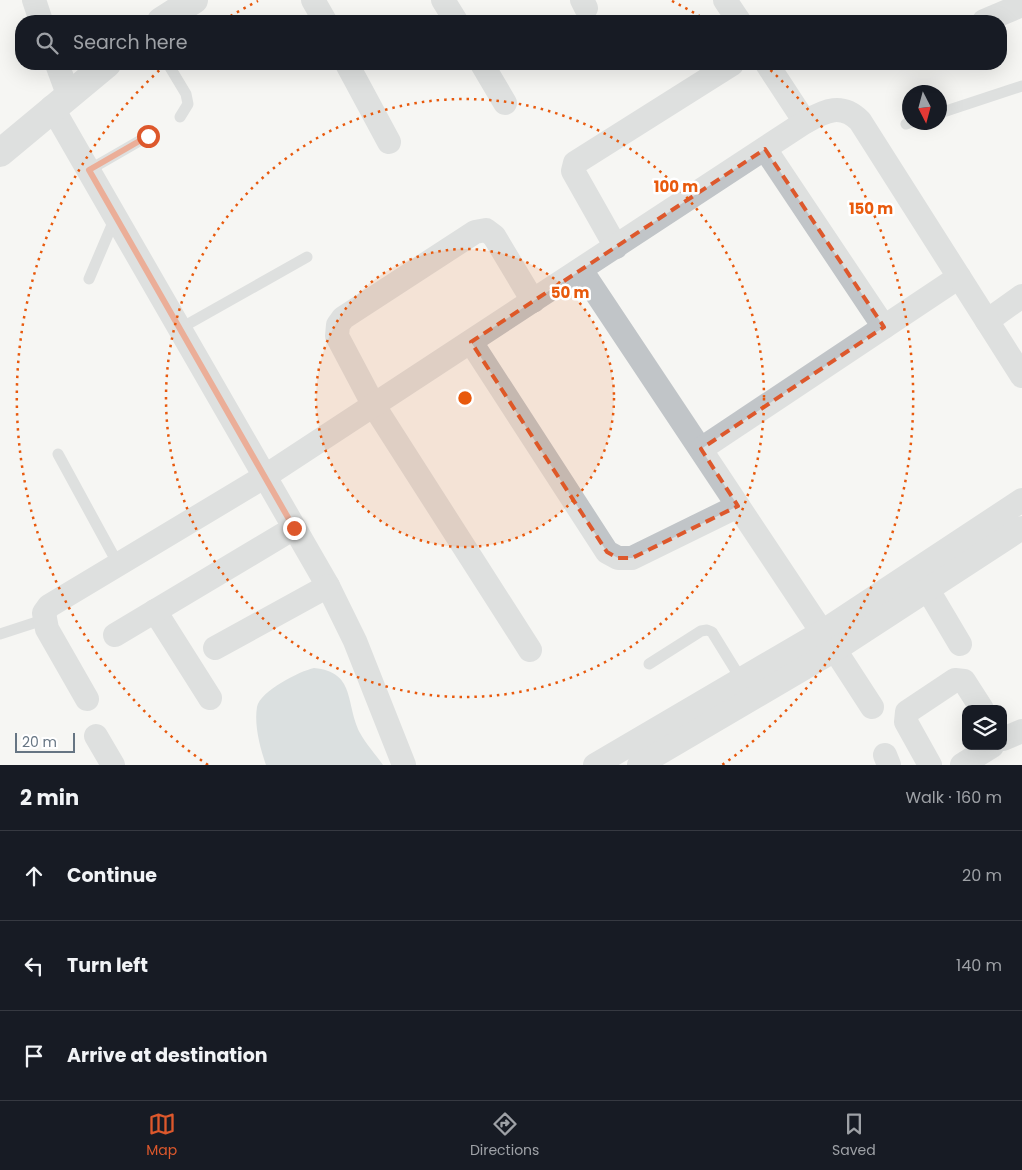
<!DOCTYPE html>
<meta charset="utf-8">
<style>
:root{--surface:#171b24;--page:#242831;--text:#f1f3f6;--muted:#9ea1a6;--line:#363941;--accent:#dd582c}
body{margin:0;font-family:Poppins,sans-serif;background:var(--page);color:var(--text)}
.controls{position:absolute;right:15px;bottom:15px;display:grid;overflow:hidden;border-radius:10px;box-shadow:0 5px 20px #0002}
.controls button{width:45px;height:45px;display:grid;place-items:center;padding:0;border:0;border-bottom:1px solid var(--line);background:var(--surface);color:var(--text);font:25px sans-serif}
.compass{position:absolute;left:902px;top:85px;width:45px;height:45px;border-radius:50%;background:var(--surface);box-shadow:0 5px 20px #0002;rotate:174deg}
.scale{position:absolute;left:15px;bottom:12px;width:60px;box-sizing:border-box;padding-left:5px;border:2px solid #667583;border-top:0;font-size:14px;line-height:18px;white-space:nowrap;color:#667583;-webkit-text-stroke:4px #fff;paint-order:stroke}
.stop{position:absolute;width:15px;height:15px;margin:-11px;border:4px solid #dd582c;border-radius:50%;background:#fff}
.stop.end{background:#dd582c;border-color:#fff;box-shadow:0 1px 5px #0008}
.list{margin:0;padding:0;list-style:none}
h2{display:flex;justify-content:space-between;align-items:center;height:65px;margin:0;padding:0 20px;font-size:21px}
h2 small{font-size:16px;font-weight:400;color:var(--muted)}
.list li{display:grid;grid-template-columns:32px 1fr auto;gap:15px;align-items:center;box-sizing:border-box;height:90px;padding:0 20px;border-top:1px solid var(--line)}
.list b{display:block;font-size:19px;white-space:nowrap}
.list em{font-size:16px;font-style:normal;color:var(--muted)}
.icon{flex:none;width:28px;height:28px;fill:none;stroke:currentColor;stroke-width:2;stroke-linecap:round;stroke-linejoin:round}
.map{position:relative;flex:none;width:1022px;height:765px;overflow:hidden}
.search{position:absolute;background:var(--surface);box-shadow:0 5px 20px #0002;left:15px;right:15px;top:15px;height:55px;display:flex;align-items:center;gap:12px;box-sizing:border-box;padding:0 18px;border-radius:20px;color:var(--muted);font-size:19px}
.sheet{height:335px;background:var(--surface)}
nav{display:flex;justify-content:space-around;align-items:center;box-sizing:border-box;height:70px;border-top:1px solid var(--line);background:var(--surface);font-size:14px;color:var(--muted)}
nav a{display:grid;justify-items:center;gap:2px}
nav .on{color:var(--accent)}
.map>svg:first-child{display:block}
.water{fill:#bbc5ca}
.lines{fill:none;stroke-linecap:round;stroke-linejoin:round}
.service{stroke:#c1c5c8;stroke-width:11}
.minor{stroke:#c1c5c8;stroke-width:24}
.tertiary{stroke:#c1c5c8;stroke-width:28}
.route{stroke:#dd582c;stroke-width:6}
.marked{fill:none;stroke:#dd582c;stroke-width:4;stroke-dasharray:10 6;stroke-linejoin:round}
.ring{fill:none;stroke:#e8590c;stroke-width:2.5;stroke-dasharray:2.5 5}
.centre{fill:#e8590c;stroke:#fff;stroke-width:2.5}
.ring-label{font-size:15px;text-anchor:middle;font-weight:bold;fill:#e8590c;stroke:#fff;stroke-width:5;stroke-linejoin:round;paint-order:stroke}
</style>
<div class="map">
<svg width="1022" height="765" viewBox="0 0 1022 765">
<rect width="100%" height="100%" fill="#f6f6f3"/>
<!-- water -->
<path class="water" d="M 314,668 C 356,672 345,703 360,733 C 366,744 376,755 383,765 L 266,765 C 260,748 254,725 257,707 C 260,691 300,671 314,668 Z"/>
<g class="lines">
<!-- service -->
<g class="service">
<path d="M 168,64 L 186,94 L 188,104 L 180,117"/>
<path d="M 940,113 L 1022,86"/>
<path d="M 906,124 L 912,122"/>
<path d="M 89,170 L 148,136"/>
<path d="M 89,279 L 115,218"/>
<path d="M 181,328 L 307,257"/>
<path d="M 58,454 L 118,564"/>
<path d="M 0,634 L 43,620"/>
<path d="M 649,664 L 701,631 L 707,630 L 712,632 L 741,679"/>
</g>
<!-- minor -->
<g class="minor">
<path d="M 34,0 L 41,21"/>
<path d="M 313,0 L 325,21"/>
<path d="M 443,0 L 456,21"/>
<path d="M 582,0 L 586,8"/>
<path d="M 725,0 L 739,21"/>
<path d="M 984,21 L 1022,5"/>
<path d="M 57,64 L 68,94"/>
<path d="M 347,64 L 389,142"/>
<path d="M 482,64 L 505,103"/>
<path d="M 767,64 L 805,122"/>
<path d="M 52,107 L 328,586 L 355,641 L 404,765"/>
<path d="M 765,149 L 884,327"/>
<path d="M 616,247 L 573,171 L 575,163 L 732,64"/>
<path d="M 581,270 L 822,632"/>
<path d="M 987,321 L 1022,296"/>
<path d="M 471,342 L 607,552 L 618,558 L 632,558 L 738,506"/>
<path d="M 701,449 L 959,277"/>
<path d="M 928,590 L 960,644"/>
<path d="M 155,611 L 210,698"/>
<path d="M 115,635 L 294,528"/>
<path d="M 215,648 L 328,586"/>
<path d="M 530,650 L 374,406 L 337,336 L 338,325 L 343,318 L 475,232 L 486,230 L 494,236 L 533,301"/>
<path d="M 835,650 L 872,707"/>
<path d="M 87,699 L 47,629 L 44,613 L 49,606 L 264,477 L 805,122 C 826,110 842,103 860,121 L 1022,376"/>
<path d="M 96,736 L 113,765"/>
<path d="M 1003,739 L 1022,731"/>
<path d="M 885,755 L 889,765"/>
<path d="M 595,765 L 822,632 L 1022,500"/>
<path d="M 639,765 L 835,650 L 1022,528"/>
<path d="M 930,765 L 906,722 L 907,712 L 955,680 L 964,681 L 982,709"/>
<path d="M 962,765 L 992,746"/>
</g>
<!-- tertiary -->
<g class="tertiary">
<path d="M 161,21 L 194,0"/>
<path d="M 0,153 L 107,64"/>
</g>
</g>
<g class="lines">
<!-- route -->
<path class="route" d="M 148,136 L 89,170 L 294,528"/>
</g>
<!-- marked area -->
<path d="M0 0H1022V765H0ZM 765,149 L 884,327 L 701,449 L 738,506 L 632,558 L 618,558 L 607,552 L 471,342 Z" fill="#f6f6f3" fill-opacity=".55" fill-rule="evenodd"/>
<path class="marked" d="M 765,149 L 884,327 L 701,449 L 738,506 L 632,558 L 618,558 L 607,552 L 471,342 Z"/>
<!-- distance rings -->
<circle cx="465" cy="398" r="149" fill="#e8590c" fill-opacity=".12"/>
<g class="ring">
<circle cx="465" cy="398" r="149"/>
<circle cx="465" cy="398" r="299"/>
<path d="M208 765A448 448 0 0 1 165 65M224 20A448 448 0 0 1 258 1M672 1A448 448 0 0 1 706 20M765 65A448 448 0 0 1 722 765"/>
</g>
<circle cx="465" cy="398" r="8" class="centre"/>
<g class="ring-label">
<text x="676" y="192">100 m</text>
<text x="871" y="214">150 m</text>
<text x="570" y="298">50 m</text>
</g>
</svg>
<div class="controls">
<button><svg class="icon" aria-label="layers" viewBox="0 0 24 24"><path d="M12 4l9 5-9 5-9-5zM3 14l9 5 9-5"/></svg></button>
</div>
<svg class="compass" viewBox="-18 -18 36 36"><path d="M0-13l5 13h-10z" fill="#e53935"/><path d="M0 13l5-13h-10z" fill="#9ea1a6"/></svg>
<div class="scale">20 m</div>
<div class="stop" style="left:148px;top:136px"></div>
<div class="stop end" style="left:294px;top:528px"></div>
<div class="search"><svg class="icon" aria-label="search" viewBox="0 0 24 24"><circle cx="10" cy="10" r="6"/><path d="M15 15l6 6"/></svg>Search here</div>
</div>
<section class="sheet">
<h2>2 min<small>Walk · 160 m</small></h2>
<ul class="list">
<li><svg class="icon" aria-label="ahead" viewBox="0 0 24 24"><path d="M12 20V5M6 11l6-6 6 6"/></svg><div><b>Continue</b></div><em>20 m</em></li>
<li><svg class="icon" aria-label="left" viewBox="0 0 24 24"><path d="M17 20v-9H6M10 6l-5 5 5 5"/></svg><div><b>Turn left</b></div><em>140 m</em></li>
<li><svg class="icon" aria-label="arrive" viewBox="0 0 24 24"><path d="M6 21V4h12l-3 4 3 4H6"/></svg><div><b>Arrive at destination</b></div></li>
</ul>
</section>
<nav>
<a class="on"><svg class="icon" aria-label="map" viewBox="0 0 24 24"><path d="M3 6l6-2 6 2 6-2v14l-6 2-6-2-6 2zM9 4v14M15 6v14"/></svg>Map</a>
<a><svg class="icon" aria-label="directions" viewBox="0 0 24 24"><path d="M12 3l9 9-9 9-9-9zM9 14v-3h6M13 9l2 2-2 2"/></svg>Directions</a>
<a><svg class="icon" aria-label="saved" viewBox="0 0 24 24"><path d="M7 4h10v16l-5-4-5 4z"/></svg>Saved</a>
</nav>
